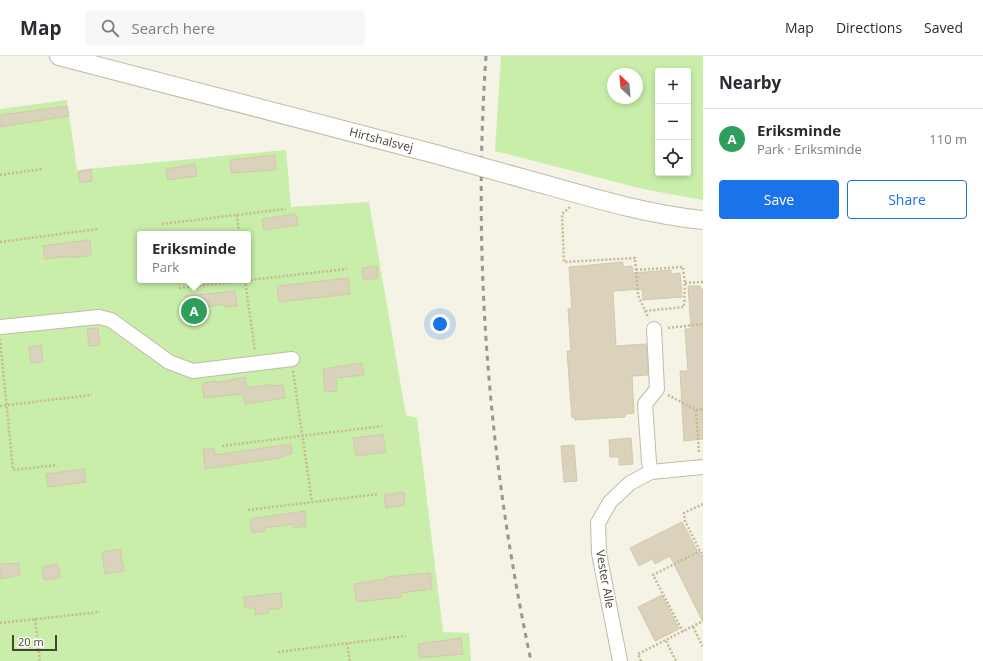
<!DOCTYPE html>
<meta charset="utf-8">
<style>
:root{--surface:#fff;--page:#f7f7f7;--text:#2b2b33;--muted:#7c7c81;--line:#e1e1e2;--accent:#1a73e8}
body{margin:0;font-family:"Open Sans",sans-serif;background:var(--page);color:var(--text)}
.controls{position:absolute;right:12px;top:12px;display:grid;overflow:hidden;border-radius:4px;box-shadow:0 2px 6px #0003}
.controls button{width:36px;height:36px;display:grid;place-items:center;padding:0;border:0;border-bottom:1px solid var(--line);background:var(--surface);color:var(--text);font:20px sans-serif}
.compass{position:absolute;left:607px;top:12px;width:36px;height:36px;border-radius:50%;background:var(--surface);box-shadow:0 2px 6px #0003;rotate:334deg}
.scale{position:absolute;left:12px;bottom:10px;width:45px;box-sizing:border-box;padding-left:4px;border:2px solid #484334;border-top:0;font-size:11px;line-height:14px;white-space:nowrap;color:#484334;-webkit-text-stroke:3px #fff;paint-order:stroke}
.you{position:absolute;left:440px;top:268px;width:14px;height:14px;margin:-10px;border:3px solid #fff;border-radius:50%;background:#1a73e8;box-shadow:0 0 0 6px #1a73e833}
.badge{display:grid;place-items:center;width:26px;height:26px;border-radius:50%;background:var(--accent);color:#fff;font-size:13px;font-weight:700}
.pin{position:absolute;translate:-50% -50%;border:2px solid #fff;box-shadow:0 1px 4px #0006}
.popup{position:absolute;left:137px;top:175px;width:114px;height:52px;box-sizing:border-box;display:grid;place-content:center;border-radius:4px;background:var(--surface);filter:drop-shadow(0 1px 3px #0005);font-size:13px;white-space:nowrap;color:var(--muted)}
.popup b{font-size:15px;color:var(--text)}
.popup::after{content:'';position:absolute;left:50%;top:100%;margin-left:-8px;border:8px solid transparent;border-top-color:var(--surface)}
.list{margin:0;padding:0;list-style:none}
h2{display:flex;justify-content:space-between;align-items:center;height:52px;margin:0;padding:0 16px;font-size:17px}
h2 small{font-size:13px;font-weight:400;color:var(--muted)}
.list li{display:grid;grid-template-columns:26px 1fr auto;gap:12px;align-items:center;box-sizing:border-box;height:60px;padding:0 16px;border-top:1px solid var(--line)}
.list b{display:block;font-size:15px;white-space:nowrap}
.list p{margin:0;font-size:13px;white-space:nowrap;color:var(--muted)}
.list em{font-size:13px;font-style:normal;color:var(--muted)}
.actions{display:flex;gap:8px;padding:12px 16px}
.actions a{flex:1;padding:9px 0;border:1px solid var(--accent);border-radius:4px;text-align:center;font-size:14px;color:var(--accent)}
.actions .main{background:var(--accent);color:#fff}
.icon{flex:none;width:22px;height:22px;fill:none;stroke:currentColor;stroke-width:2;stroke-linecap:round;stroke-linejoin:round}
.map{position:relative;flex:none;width:703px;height:605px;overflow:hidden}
header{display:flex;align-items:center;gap:24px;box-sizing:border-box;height:56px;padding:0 20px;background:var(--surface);border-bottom:1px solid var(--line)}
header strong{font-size:19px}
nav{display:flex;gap:22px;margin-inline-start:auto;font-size:14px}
.search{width:280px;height:36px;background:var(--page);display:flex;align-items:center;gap:10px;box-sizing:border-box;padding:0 14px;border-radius:4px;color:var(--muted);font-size:15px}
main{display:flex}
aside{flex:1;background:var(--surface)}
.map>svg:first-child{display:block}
.green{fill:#c8eea9;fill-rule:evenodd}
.building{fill:#dbd2bc;stroke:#d3c8ac}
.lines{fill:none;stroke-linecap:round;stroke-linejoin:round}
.minor-casing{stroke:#c1bba7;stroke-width:16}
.tertiary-casing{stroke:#c1bba7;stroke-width:20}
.path{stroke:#c5b996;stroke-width:2.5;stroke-dasharray:2 2;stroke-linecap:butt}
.minor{stroke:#fff;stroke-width:14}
.tertiary{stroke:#fff;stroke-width:18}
.rail{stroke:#969696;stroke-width:3;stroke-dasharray:5 5;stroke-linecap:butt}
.tertiary-bridge-casing{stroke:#c1bba7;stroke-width:20;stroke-linecap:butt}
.tertiary-bridge{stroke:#fff;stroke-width:18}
.labels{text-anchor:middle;stroke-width:3;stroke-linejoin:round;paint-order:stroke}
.street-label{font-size:12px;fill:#484334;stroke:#fff}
</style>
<header>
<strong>Map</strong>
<div class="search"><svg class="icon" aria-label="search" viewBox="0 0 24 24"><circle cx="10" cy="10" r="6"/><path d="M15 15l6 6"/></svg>Search here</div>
<nav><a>Map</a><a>Directions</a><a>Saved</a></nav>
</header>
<main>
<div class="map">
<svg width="703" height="605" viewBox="0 0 703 605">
<rect width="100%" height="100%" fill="#f5f2e6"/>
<!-- green -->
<g class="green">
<path d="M 501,0 L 703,0 L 703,144 L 643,133 L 495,95 ZM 658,15 L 688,15 L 688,117 L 658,117 ZM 613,18 L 637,18 L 637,42 L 613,42 Z"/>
<path d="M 67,44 L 77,114 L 286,94 L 291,151 L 369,146 L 406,359 L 417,362 L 443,576 L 469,577 L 471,605 L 0,605 L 0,53 ZM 140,178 L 248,178 L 248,224 L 140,224 Z"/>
</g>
<!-- building -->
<g class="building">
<path d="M 67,50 L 69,60 L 0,71 L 0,59 Z"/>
<path d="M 275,99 L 276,114 L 231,117 L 230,104 Z"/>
<path d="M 195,108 L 197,120 L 168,124 L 166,113 Z"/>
<path d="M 91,113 L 92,125 L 80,127 L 78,116 Z"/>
<path d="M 296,158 L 298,169 L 264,174 L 262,163 Z"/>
<path d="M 87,184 L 87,186 L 90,185 L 91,198 L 88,198 L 88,200 L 70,202 L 70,200 L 45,203 L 43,190 Z"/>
<path d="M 623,206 L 623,211 L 632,210 L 633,217 L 671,214 L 671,218 L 680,217 L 682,241 L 643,244 L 642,233 L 613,235 L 616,290 L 646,288 L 648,319 L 632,320 L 634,357 L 625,358 L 625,361 L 575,364 L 575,361 L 572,362 L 567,295 L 571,295 L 568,253 L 572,252 L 569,211 Z"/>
<path d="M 377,210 L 378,222 L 363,224 L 362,212 Z"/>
<path d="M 348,222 L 350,238 L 279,246 L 277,230 Z"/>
<path d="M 688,230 L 700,230 L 701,234 L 703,233 L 703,383 L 684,385 L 680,315 L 688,315 L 685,273 L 691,273 Z"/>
<path d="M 235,235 L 237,250 L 225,251 L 225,248 L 200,252 L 200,255 L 187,256 L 185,240 Z"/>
<path d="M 98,272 L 100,289 L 89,290 L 87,273 Z"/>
<path d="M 41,289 L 43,306 L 31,307 L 29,291 Z"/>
<path d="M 362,307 L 364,319 L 336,322 L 337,335 L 325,336 L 323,313 Z"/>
<path d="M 245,321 L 247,332 L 273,328 L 273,330 L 283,329 L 285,342 L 245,348 L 243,338 L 204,342 L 202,327 L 216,325 L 216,327 Z"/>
<path d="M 383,378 L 386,396 L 356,400 L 353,382 Z"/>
<path d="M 631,382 L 633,408 L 619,409 L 619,401 L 610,401 L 609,384 Z"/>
<path d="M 291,388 L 292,397 L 279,402 L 205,413 L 203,393 L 214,392 L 215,399 Z"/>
<path d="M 574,389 L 577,425 L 564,426 L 561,390 Z"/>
<path d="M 84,413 L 86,426 L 48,431 L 46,418 Z"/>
<path d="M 404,436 L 405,449 L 386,452 L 384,439 Z"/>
<path d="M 305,455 L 306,470 L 293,472 L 293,468 L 265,472 L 265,475 L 252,477 L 250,463 Z"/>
<path d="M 682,466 L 700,500 L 703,499 L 703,566 L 670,500 L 655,508 L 652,503 L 639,510 L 630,492 Z"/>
<path d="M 120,493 L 124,515 L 105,518 L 102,496 Z"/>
<path d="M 19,507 L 20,519 L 0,523 L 0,508 Z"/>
<path d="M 58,508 L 60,522 L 44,524 L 42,511 Z"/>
<path d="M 430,517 L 432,533 L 401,537 L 401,541 L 358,546 L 356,544 L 354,528 L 386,523 L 386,521 Z"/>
<path d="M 281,537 L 282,552 L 268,554 L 268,557 L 256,559 L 255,552 L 245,552 L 244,541 Z"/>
<path d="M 662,539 L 679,573 L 655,585 L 638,551 Z"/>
<path d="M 461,582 L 463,598 L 420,602 L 418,588 Z"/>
</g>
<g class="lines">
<defs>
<g id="minor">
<path d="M 0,271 L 99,261 L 111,264 L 169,306 L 193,315 L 292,303"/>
<path d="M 651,416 L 649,406 L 645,348 L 657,333 L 654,273"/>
<path d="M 620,605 L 599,497 L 598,467 L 610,446 L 630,427 L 651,416 L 703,411"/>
</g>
<g id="tertiary">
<path id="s1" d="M 59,0 L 439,99"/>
<path d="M 525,123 C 583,139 643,158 703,164"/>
</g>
</defs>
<!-- minor casing -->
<use href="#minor" class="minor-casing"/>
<!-- tertiary casing -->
<use href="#tertiary" class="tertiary-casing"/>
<!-- path -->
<g class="path">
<path d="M 0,119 L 42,113"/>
<path d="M 570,151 L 562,158 L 564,206 L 635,202 L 638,239 L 648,261"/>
<path d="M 237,159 L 239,178"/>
<path d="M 162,168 L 286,153"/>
<path d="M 0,186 L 98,173"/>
<path d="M 636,214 L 683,211 L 685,227 L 684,251 L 645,255"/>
<path d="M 245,224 L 255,295"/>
<path d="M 685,227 L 703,226"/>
<path d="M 179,232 L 347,213"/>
<path d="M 668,272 L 703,268"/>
<path d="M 0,283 L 13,414 L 57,409"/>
<path d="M 293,315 L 312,446"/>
<path d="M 668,339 L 696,354 L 703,353"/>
<path d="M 0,350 L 92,339"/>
<path d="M 696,354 L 699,397"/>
<path d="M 222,390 L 382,370"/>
<path d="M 703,448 L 684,457 L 685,465 L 703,501"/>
<path d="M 248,454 L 379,438"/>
<path d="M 35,563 L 40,605"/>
<path d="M 0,567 L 100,556"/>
<path d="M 693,571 L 703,591"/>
<path d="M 683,576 L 653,519 L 700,495"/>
<path d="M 666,585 L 676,605"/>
<path d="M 347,587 L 350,605"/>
<path d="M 278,596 L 406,580"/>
<path d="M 641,605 L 638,598 L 703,565"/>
</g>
<!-- minor -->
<use href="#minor" class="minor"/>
<!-- tertiary -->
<use href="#tertiary" class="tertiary"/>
<!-- rail -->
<path class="rail" d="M 486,0 C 472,202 489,407 531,605"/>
<defs>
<path id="tertiary-bridge" d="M 439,99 L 525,123"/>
</defs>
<!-- tertiary-bridge casing -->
<use href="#tertiary-bridge" class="tertiary-bridge-casing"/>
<!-- tertiary-bridge -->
<use href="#tertiary-bridge" class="tertiary-bridge"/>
</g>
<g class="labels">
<!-- street labels -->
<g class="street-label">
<text dy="4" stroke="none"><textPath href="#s1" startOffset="333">Hirtshalsvej</textPath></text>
<text transform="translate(605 523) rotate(80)" y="4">Vester Alle</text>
</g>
</g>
</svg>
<div class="controls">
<button>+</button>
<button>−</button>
<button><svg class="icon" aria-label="locate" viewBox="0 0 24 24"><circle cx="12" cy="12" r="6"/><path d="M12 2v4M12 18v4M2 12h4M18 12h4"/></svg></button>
</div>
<svg class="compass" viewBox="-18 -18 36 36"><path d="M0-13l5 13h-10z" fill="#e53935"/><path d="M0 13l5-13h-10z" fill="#7c7c81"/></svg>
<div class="scale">20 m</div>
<div class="you"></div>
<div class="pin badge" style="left:194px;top:255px;background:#2e9e5b">A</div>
<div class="popup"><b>Eriksminde</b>Park</div>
</div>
<aside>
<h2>Nearby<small></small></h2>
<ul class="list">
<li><span class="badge" style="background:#2e9e5b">A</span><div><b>Eriksminde</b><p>Park · Eriksminde</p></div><em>110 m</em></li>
</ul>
<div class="actions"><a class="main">Save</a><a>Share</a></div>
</aside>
</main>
